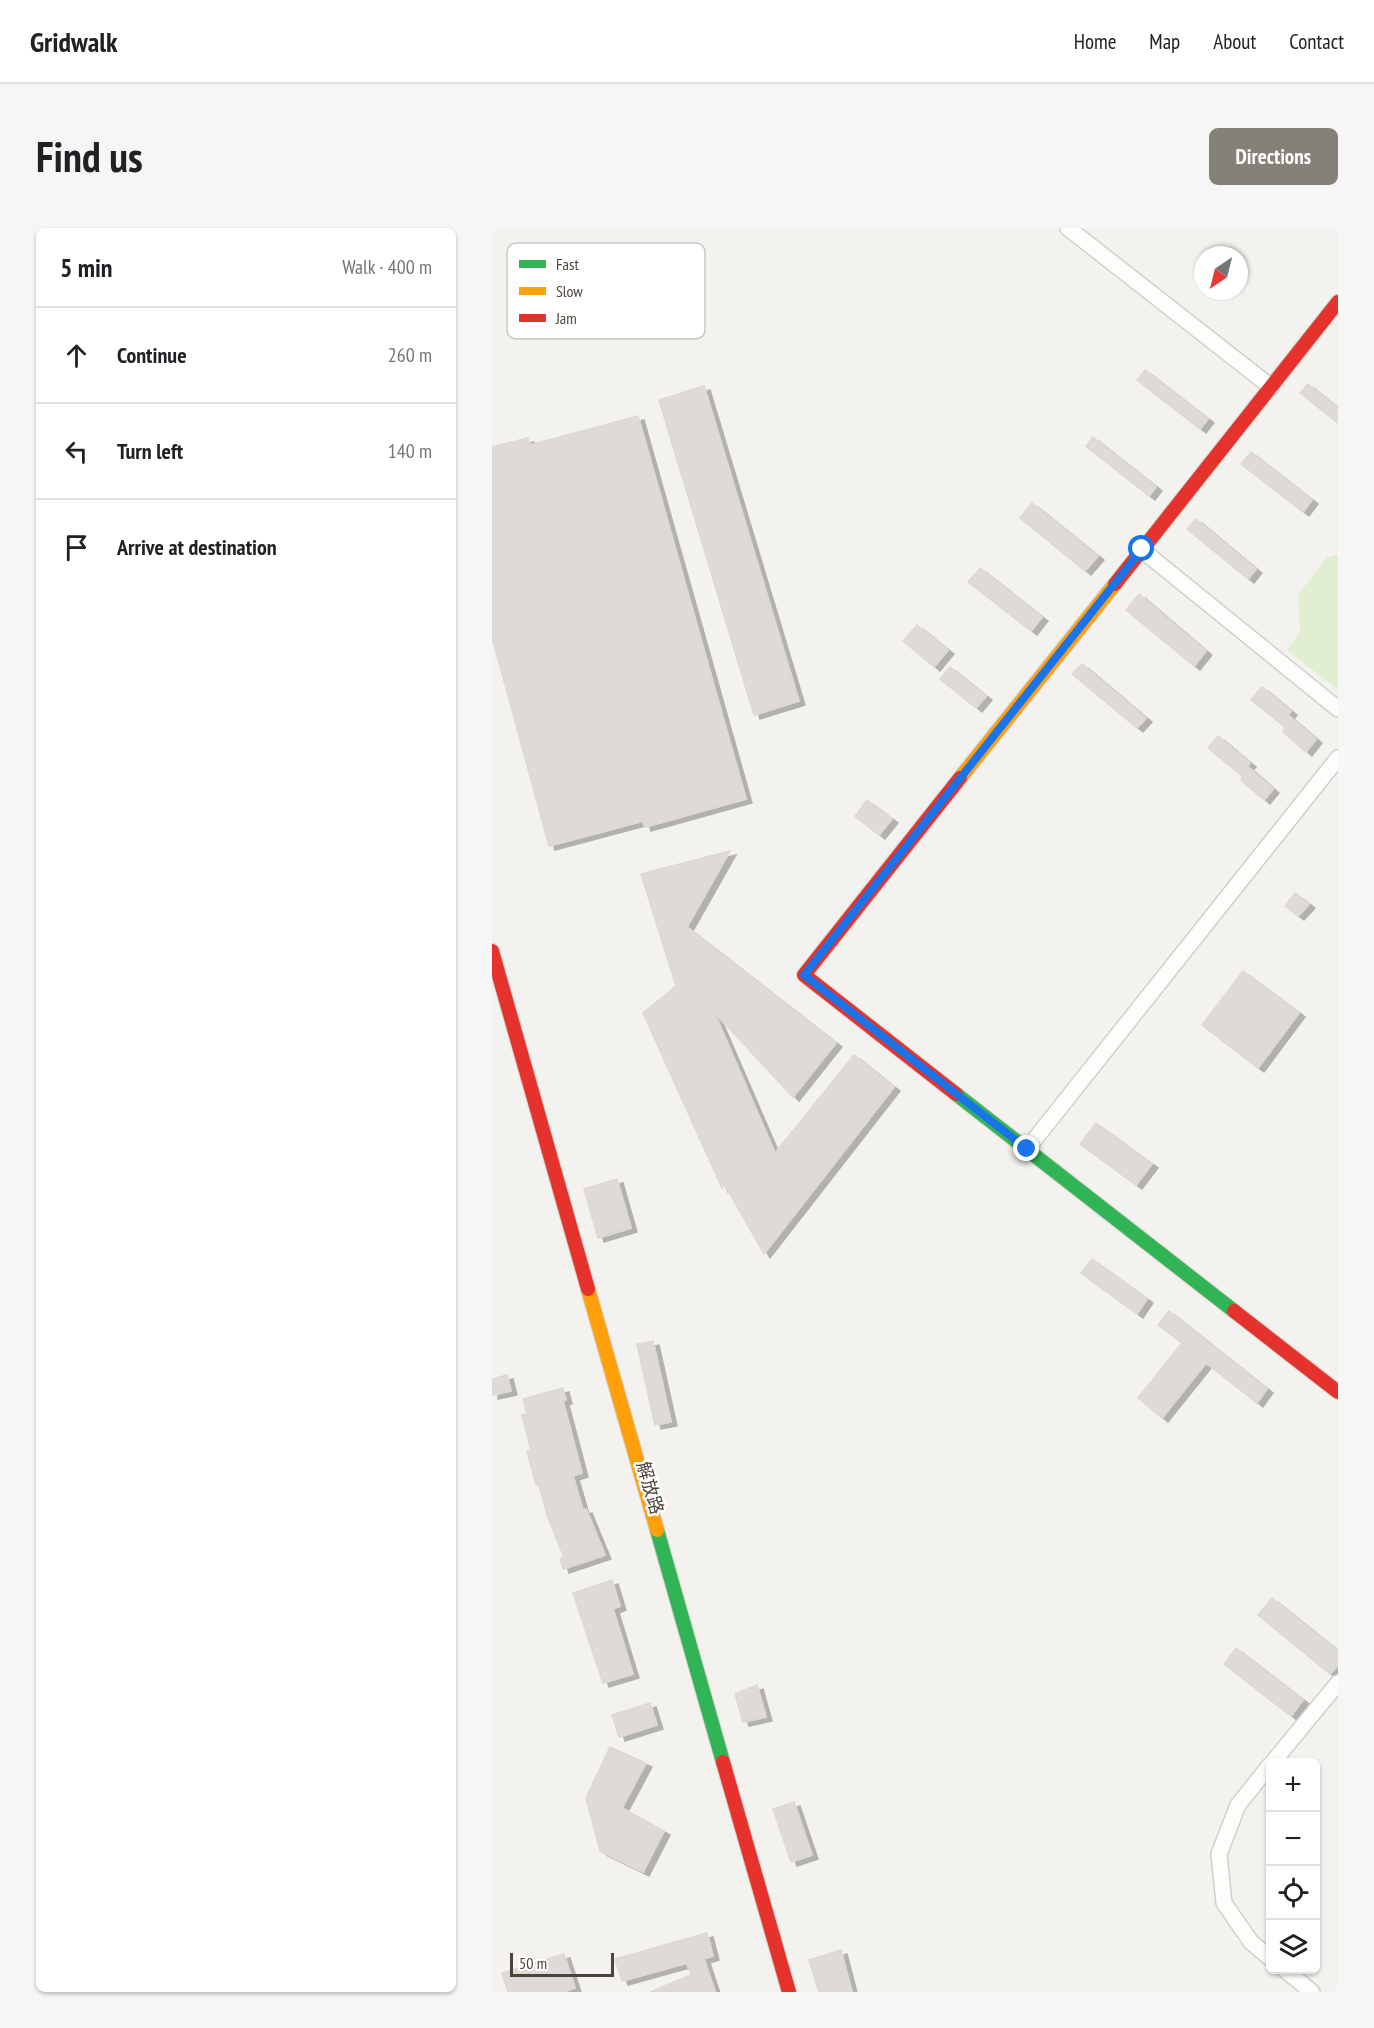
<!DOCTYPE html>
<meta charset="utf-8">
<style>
:root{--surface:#fff;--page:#f6f6f6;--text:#202124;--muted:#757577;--line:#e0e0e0;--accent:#868178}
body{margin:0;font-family:"PT Sans Narrow","Noto Sans SC",sans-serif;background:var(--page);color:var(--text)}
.controls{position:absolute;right:18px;bottom:18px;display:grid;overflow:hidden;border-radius:9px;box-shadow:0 2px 4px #0004}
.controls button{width:54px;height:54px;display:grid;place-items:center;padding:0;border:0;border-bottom:2px solid var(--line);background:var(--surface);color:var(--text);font:30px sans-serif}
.compass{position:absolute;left:702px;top:18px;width:54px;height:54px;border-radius:50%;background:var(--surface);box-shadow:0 2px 4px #0004;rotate:215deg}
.scale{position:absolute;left:18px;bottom:15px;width:104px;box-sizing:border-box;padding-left:6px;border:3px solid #4b4439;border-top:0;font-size:16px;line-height:21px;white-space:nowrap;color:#4b4439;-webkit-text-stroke:4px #fff;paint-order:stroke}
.stop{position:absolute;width:18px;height:18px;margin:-14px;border:4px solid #1a73e8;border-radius:50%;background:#fff}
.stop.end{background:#1a73e8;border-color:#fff;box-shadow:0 2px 6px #0008}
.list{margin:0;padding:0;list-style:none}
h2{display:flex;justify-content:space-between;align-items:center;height:78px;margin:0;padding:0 24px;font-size:26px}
h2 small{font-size:20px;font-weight:400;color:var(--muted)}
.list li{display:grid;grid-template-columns:39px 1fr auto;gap:18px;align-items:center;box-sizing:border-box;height:96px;padding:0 24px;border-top:2px solid var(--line)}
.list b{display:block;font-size:22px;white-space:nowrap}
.list em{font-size:20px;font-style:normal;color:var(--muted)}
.icon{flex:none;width:33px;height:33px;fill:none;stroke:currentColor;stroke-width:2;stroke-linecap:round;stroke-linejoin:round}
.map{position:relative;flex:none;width:846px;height:1764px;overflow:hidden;border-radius:9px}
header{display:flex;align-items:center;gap:36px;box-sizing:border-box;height:84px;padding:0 30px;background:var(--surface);border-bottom:2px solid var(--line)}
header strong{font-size:28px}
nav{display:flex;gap:33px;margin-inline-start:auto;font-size:21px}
.intro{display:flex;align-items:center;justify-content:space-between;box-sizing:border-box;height:144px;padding:0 36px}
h1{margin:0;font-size:42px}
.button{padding:15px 27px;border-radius:9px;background:var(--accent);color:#fff;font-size:21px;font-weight:700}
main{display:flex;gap:36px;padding:0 36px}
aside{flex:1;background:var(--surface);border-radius:9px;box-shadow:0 2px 4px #0004}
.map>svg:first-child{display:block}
.green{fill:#e1eecf}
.building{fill:#dedbd6;stroke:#dcd9d4;stroke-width:1.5;filter:url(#shadow)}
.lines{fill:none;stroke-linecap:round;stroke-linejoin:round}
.street-casing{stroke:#d2d0cb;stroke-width:18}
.fast-casing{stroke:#d3cfc5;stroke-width:16}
.slow-casing{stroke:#d3cfc5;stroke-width:16}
.jam-casing{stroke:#d3cfc5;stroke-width:16}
.street{stroke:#fdfdfc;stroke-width:15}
.fast{stroke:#30b455;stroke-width:14}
.slow{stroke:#ff9f0a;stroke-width:14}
.jam{stroke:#e5322d;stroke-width:14}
.route{stroke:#1a73e8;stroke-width:8}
.labels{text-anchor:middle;stroke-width:5;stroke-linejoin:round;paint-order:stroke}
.street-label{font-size:18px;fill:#4b4439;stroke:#fff}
.key{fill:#fff;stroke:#c9c7c4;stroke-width:1.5}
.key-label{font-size:16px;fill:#4b4439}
</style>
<header>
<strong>Gridwalk</strong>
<nav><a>Home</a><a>Map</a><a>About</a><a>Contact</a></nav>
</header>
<div class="intro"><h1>Find us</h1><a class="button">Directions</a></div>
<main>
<aside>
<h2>5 min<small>Walk · 400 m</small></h2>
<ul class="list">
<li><svg class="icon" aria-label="ahead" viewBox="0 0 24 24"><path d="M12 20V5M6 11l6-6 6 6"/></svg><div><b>Continue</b></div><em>260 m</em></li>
<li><svg class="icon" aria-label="left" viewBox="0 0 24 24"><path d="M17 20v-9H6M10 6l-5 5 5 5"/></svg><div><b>Turn left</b></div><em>140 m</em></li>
<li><svg class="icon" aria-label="arrive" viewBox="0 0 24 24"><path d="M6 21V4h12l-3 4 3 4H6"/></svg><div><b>Arrive at destination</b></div></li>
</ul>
</aside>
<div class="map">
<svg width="846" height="1764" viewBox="0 0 846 1764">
<defs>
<filter id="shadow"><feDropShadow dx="6" dy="4" stdDeviation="0" flood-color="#0004"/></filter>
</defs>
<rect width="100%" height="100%" fill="#f4f2ee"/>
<!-- green -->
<path class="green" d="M 846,326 L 846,462 L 795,422 L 808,404 L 806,367 L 835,329 Z"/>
<!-- building -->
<g class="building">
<path d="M 653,142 L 716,191 L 708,201 L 645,152 Z"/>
<path d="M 816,156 L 846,180 L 846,195 L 808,165 Z"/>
<path d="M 212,158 L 307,473 L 262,487 L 167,172 Z"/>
<path d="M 146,188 L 254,571 L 153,599 L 151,593 L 57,618 L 0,409 L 0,219 L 36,210 L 38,217 Z"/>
<path d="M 601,209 L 664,259 L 657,268 L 594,218 Z"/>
<path d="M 759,224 L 820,272 L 811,284 L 749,236 Z"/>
<path d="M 540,275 L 606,328 L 593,343 L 528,290 Z"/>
<path d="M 704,291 L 764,341 L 756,351 L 695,301 Z"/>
<path d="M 488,340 L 550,389 L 539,403 L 476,354 Z"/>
<path d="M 647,366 L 714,423 L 702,438 L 634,382 Z"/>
<path d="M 425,397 L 456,422 L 442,439 L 411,413 Z"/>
<path d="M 590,436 L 654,490 L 645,500 L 580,446 Z"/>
<path d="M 458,439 L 494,468 L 484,480 L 448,451 Z"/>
<path d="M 770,459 L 799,483 L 796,487 L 824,511 L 814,524 L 791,504 L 794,500 L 759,472 Z"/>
<path d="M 726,508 L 758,535 L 755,538 L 781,561 L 772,572 L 749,552 L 751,549 L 716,520 Z"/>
<path d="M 375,572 L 400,591 L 387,607 L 363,588 Z"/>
<path d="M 238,623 L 195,699 L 344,815 L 301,869 L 222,784 L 283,925 L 362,827 L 402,859 L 272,1026 L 233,957 L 230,960 L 151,785 L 184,758 L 149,646 Z"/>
<path d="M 803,665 L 817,676 L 806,688 L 793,678 Z"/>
<path d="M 751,743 L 807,785 L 766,840 L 710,797 Z"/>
<path d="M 604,895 L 660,936 L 644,957 L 588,916 Z"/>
<path d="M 125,951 L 139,1000 L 106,1010 L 92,961 Z"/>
<path d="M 600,1031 L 655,1071 L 645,1086 L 589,1045 Z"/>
<path d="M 677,1083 L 775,1161 L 765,1175 L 714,1135 L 670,1190 L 646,1170 L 690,1115 L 666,1097 Z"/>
<path d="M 161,1113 L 179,1194 L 163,1197 L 145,1116 Z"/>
<path d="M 15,1147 L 19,1163 L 0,1167 L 0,1151 Z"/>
<path d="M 71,1160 L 74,1172 L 71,1173 L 90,1245 L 81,1248 L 91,1282 L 94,1281 L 113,1327 L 71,1341 L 68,1331 L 72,1329 L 55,1287 L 47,1257 L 44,1257 L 35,1223 L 39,1222 L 30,1187 L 35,1186 L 31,1171 Z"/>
<path d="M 120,1352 L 128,1378 L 121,1381 L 141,1446 L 111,1455 L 81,1365 Z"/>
<path d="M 780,1370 L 846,1423 L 846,1437 L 838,1446 L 766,1387 Z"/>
<path d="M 744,1420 L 811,1472 L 799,1488 L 732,1436 Z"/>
<path d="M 265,1457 L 274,1489 L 251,1494 L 243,1466 Z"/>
<path d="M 158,1475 L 165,1497 L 127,1509 L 120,1487 Z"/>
<path d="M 118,1519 L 154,1535 L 130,1580 L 172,1603 L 151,1644 L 108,1623 L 94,1570 Z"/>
<path d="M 302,1574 L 320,1627 L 299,1634 L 281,1581 Z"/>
<path d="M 215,1705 L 221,1728 L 212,1731 L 223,1764 L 158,1764 L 199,1747 L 195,1735 L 130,1753 L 123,1731 Z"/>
<path d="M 349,1722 L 360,1764 L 327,1764 L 317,1732 Z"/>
<path d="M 72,1726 L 83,1760 L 71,1764 L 16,1764 L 10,1745 Z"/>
</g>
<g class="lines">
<defs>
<g id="street">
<path d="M 576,0 L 779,159"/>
<path d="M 650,322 L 846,481"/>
<path d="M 535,921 L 846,530"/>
<path d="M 781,1534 L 846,1455"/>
<path d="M 778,1537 L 746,1577 L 727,1626 L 732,1675 L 759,1714 L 778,1730"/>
<path d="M 793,1742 L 820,1764"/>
</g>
<g id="fast">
<path d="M 464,866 L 742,1083"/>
<path d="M 165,1302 L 231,1534"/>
</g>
<g id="slow">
<path d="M 468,550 L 623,356"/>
<path d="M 96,1061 L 165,1302"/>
</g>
<g id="jam">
<path d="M 623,356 L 846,74"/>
<path d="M 0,723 L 96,1061"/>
<path d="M 464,866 L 312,747 L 468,550"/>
<path d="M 742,1083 L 846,1164"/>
<path d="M 231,1534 L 297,1764"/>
</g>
</defs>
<!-- street casing -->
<use href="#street" class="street-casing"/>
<!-- fast casing -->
<use href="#fast" class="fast-casing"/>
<!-- slow casing -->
<use href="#slow" class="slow-casing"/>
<!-- jam casing -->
<use href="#jam" class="jam-casing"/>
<!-- street -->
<use href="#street" class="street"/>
<!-- fast -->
<use href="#fast" class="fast"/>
<!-- slow -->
<use href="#slow" class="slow"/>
<!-- jam -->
<use href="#jam" class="jam"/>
</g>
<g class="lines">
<!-- route -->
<path class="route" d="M 535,921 L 312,747 L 650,321"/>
</g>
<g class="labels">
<!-- street labels -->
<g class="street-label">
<text transform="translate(158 1260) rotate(74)" y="6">解放路</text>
</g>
</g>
<!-- legend -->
<rect x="15" y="15" width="198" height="96" rx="9" class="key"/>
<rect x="27" y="32" width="27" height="8" fill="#30b455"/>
<rect x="27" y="59" width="27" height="8" fill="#ff9f0a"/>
<rect x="27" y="86" width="27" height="8" fill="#e5322d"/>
<g class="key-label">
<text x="64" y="42">Fast</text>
<text x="64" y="69">Slow</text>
<text x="64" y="96">Jam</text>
</g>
</svg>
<div class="controls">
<button>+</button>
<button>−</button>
<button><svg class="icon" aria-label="locate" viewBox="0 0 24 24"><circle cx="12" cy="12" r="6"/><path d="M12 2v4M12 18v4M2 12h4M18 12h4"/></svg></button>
<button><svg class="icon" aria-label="layers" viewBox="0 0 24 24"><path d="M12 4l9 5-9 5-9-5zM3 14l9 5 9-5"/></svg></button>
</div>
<svg class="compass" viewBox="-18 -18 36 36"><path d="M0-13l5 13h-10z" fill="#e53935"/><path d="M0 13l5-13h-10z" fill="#757577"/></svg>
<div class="scale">50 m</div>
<div class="stop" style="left:650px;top:321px"></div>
<div class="stop end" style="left:535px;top:921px"></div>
</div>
</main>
